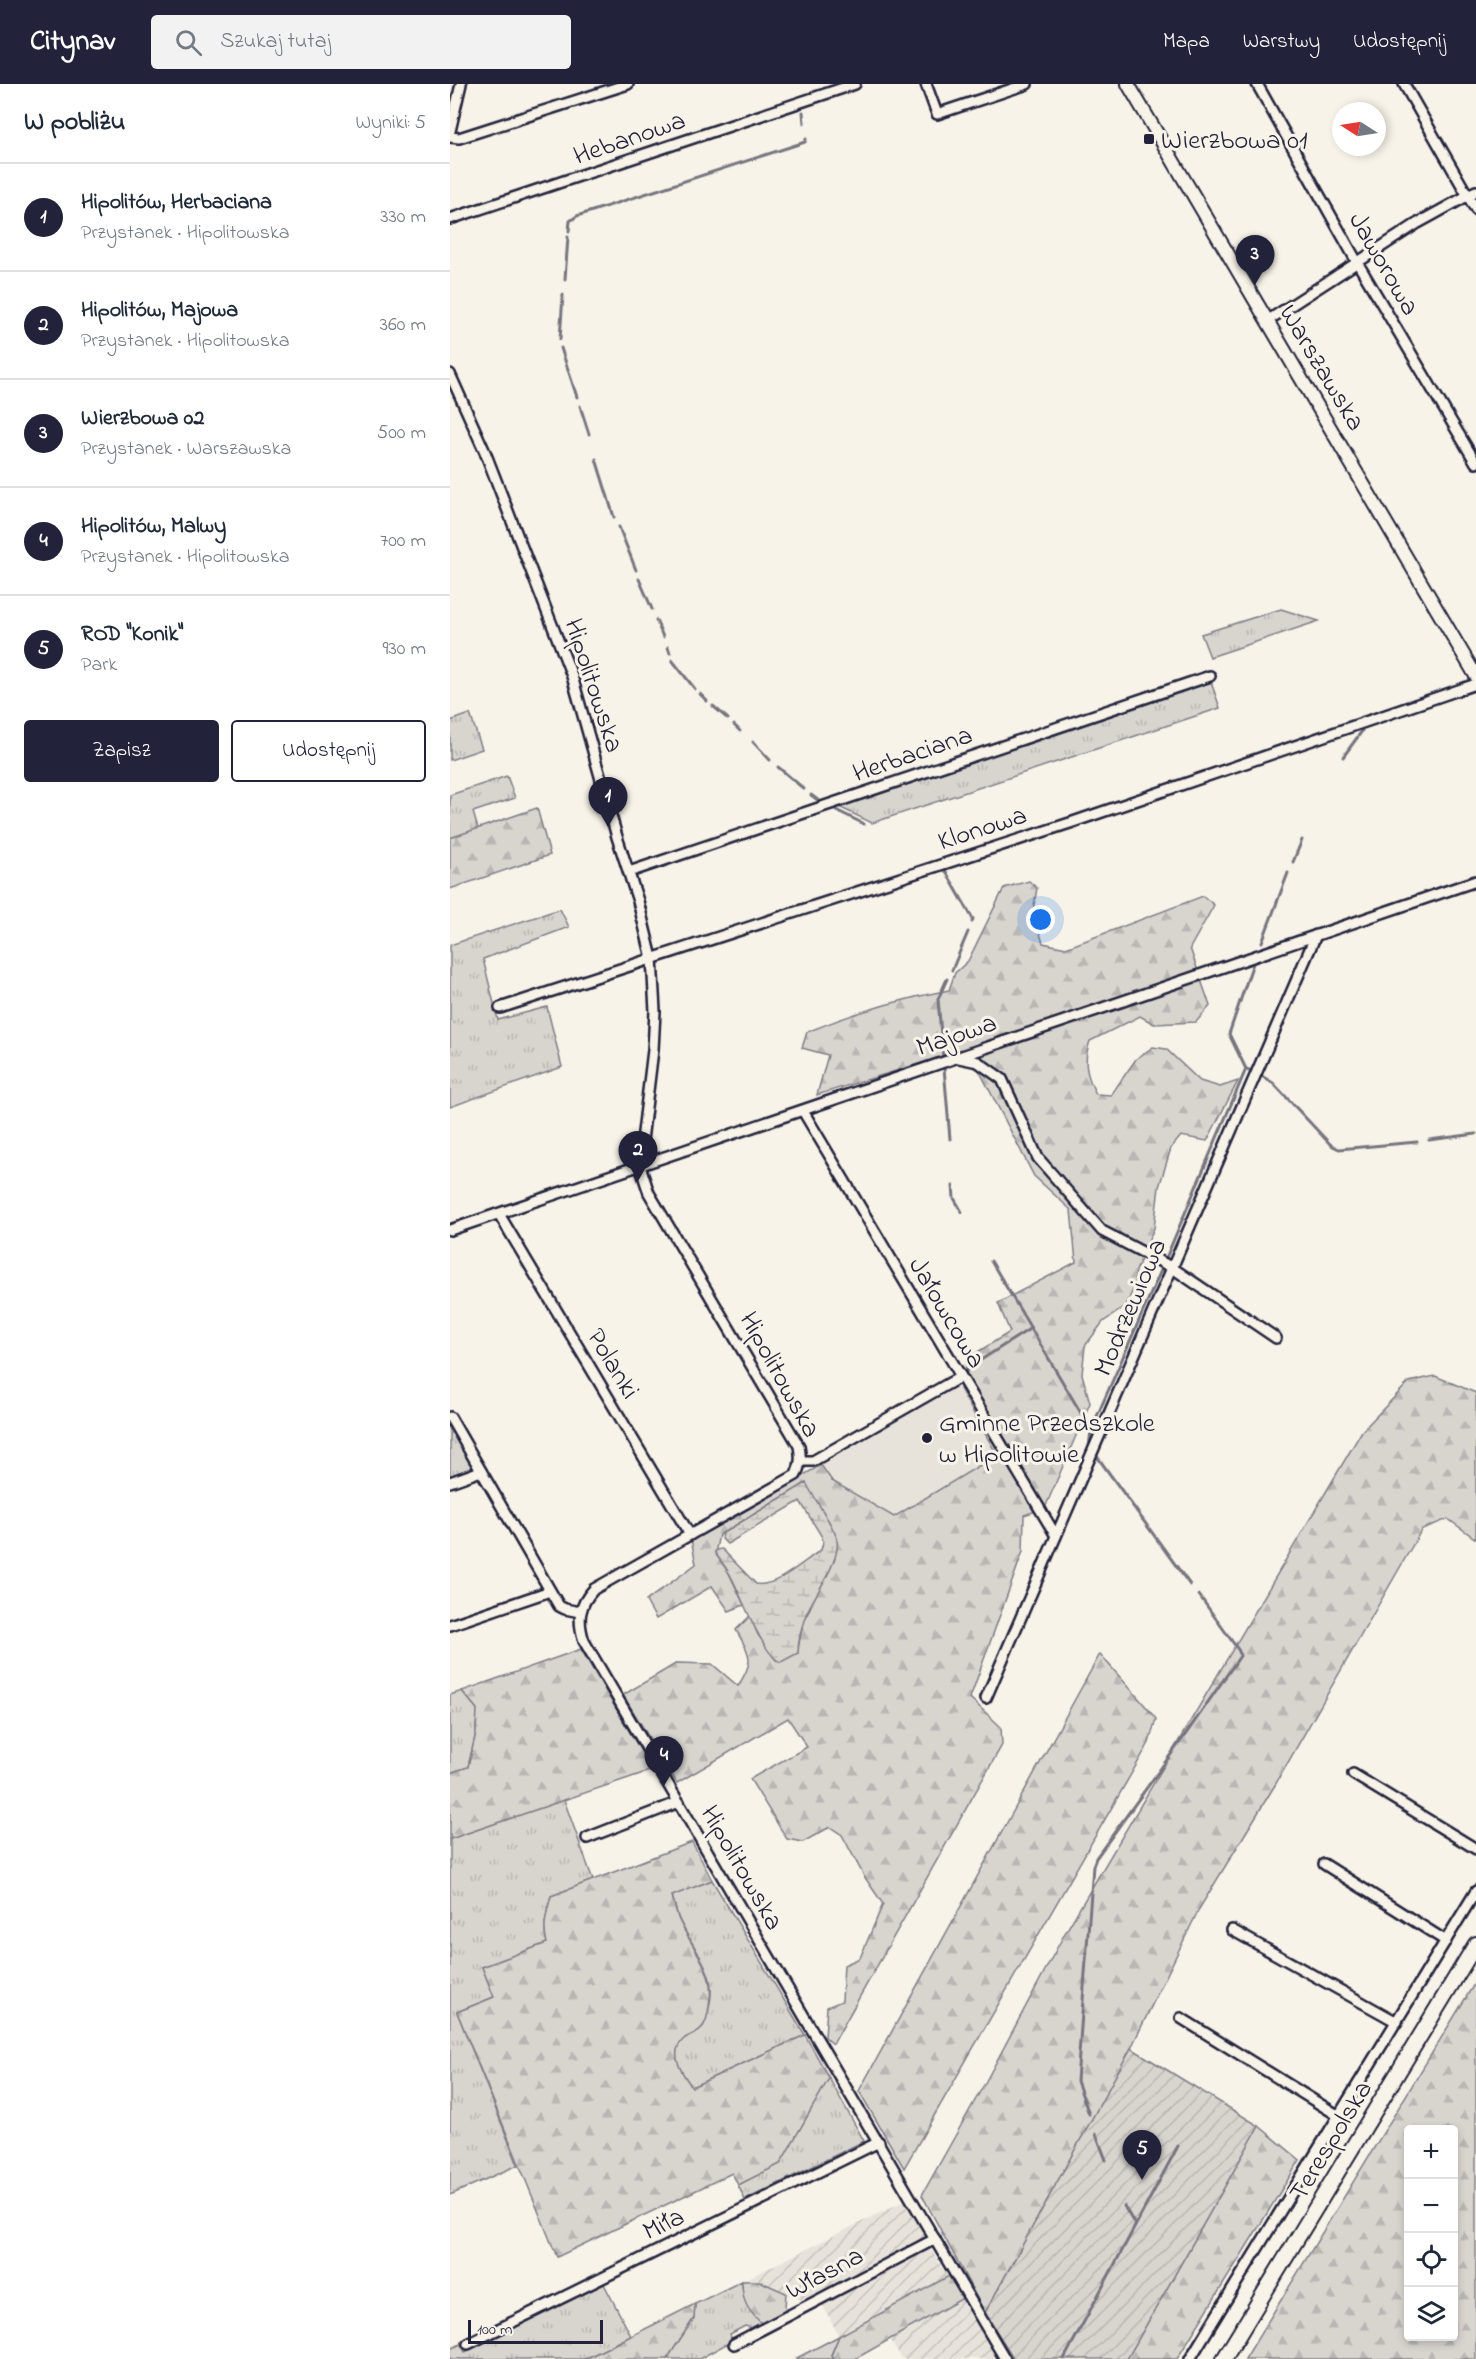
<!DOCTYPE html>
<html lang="pl">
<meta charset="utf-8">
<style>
:root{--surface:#fff;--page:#f2f2f3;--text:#1f2937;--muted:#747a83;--line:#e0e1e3;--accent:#22223b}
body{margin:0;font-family:"Indie Flower",sans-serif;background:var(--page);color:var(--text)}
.controls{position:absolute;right:18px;bottom:18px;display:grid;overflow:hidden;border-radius:6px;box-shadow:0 3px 9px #0003}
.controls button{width:54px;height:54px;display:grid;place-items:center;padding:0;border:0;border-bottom:2px solid var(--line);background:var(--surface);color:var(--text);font:30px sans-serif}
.compass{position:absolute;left:882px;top:18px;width:54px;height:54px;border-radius:50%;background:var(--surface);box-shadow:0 3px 9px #0003;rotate:282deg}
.scale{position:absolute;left:18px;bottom:15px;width:135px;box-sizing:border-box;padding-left:6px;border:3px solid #22223b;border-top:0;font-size:16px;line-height:21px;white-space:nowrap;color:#22223b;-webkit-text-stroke:4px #f7f3e8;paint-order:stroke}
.you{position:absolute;left:591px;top:836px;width:21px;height:21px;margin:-15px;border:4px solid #fff;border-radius:50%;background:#1a73e8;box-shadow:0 0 0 9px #1a73e833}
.badge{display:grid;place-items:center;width:39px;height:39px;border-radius:50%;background:var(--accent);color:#fff;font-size:20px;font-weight:700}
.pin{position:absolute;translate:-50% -50px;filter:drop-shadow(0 2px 3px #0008)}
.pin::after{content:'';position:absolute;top:32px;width:21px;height:18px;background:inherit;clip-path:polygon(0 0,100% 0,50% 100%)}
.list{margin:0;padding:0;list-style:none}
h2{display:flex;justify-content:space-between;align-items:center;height:78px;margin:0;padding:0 24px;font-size:26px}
h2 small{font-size:20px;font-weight:400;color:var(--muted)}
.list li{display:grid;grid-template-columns:39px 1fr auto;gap:18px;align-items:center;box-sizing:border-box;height:108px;padding:0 24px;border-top:2px solid var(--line)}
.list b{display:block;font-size:22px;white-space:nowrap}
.list p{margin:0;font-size:20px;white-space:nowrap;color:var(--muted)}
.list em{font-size:20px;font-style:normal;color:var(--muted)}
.actions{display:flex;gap:12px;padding:18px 24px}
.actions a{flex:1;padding:14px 0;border:2px solid var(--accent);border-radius:6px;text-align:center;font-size:21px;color:var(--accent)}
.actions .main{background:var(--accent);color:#fff}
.icon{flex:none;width:33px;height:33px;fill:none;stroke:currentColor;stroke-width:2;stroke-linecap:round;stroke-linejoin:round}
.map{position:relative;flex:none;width:1026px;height:2275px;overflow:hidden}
header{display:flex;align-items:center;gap:36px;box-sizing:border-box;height:84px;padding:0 30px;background:var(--accent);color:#fff}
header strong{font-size:28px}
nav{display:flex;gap:33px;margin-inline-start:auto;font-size:21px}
.search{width:420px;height:54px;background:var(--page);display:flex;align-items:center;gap:15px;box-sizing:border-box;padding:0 21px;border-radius:6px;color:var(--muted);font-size:22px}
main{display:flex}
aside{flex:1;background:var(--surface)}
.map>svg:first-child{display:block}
.built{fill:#e7e3db}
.industrial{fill:url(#industrial-furrows)}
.grass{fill:url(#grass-tufts);stroke:#7d7c85;stroke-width:1.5}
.forest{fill:url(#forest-firs);stroke:#7d7c85;stroke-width:1.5;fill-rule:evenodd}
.wetland{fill:url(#wetland-marsh);stroke:#7d7c85;stroke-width:1.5}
.garden{fill:url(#garden-furrows);stroke:#7d7c85;stroke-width:1.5}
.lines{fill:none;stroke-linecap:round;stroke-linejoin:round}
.stream{stroke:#76747f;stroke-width:3}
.street-casing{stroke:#22223b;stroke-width:14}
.secondary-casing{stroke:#22223b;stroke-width:16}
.primary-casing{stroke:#22223b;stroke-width:18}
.street{stroke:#f7f3e8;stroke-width:9}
.secondary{stroke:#f7f3e8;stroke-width:12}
.primary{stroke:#f7f3e8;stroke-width:14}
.poi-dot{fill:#22223b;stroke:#f7f3e8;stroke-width:2}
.labels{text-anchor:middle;stroke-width:6;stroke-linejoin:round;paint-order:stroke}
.street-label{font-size:27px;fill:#22223b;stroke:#f7f3e8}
.poi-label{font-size:27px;fill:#22223b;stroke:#f7f3e8;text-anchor:start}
</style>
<header>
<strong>Citynav</strong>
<div class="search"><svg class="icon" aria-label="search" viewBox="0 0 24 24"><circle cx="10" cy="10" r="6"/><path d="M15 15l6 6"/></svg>Szukaj tutaj</div>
<nav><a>Mapa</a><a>Warstwy</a><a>Udostępnij</a></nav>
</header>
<main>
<aside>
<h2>W pobliżu<small>Wyniki: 5</small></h2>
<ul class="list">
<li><span class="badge">1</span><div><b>Hipolitów, Herbaciana</b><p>Przystanek · Hipolitowska</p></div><em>330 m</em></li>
<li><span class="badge">2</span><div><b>Hipolitów, Majowa</b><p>Przystanek · Hipolitowska</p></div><em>360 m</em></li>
<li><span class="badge">3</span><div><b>Wierzbowa 02</b><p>Przystanek · Warszawska</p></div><em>500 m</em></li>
<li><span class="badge">4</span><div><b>Hipolitów, Malwy</b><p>Przystanek · Hipolitowska</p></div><em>700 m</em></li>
<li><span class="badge">5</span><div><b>ROD &quot;Konik&quot;</b><p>Park</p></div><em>930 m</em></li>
</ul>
<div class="actions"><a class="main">Zapisz</a><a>Udostępnij</a></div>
</aside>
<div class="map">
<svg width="1026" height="2275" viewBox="0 0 1026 2275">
<defs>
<pattern id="industrial-furrows" width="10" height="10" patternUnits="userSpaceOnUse" patternTransform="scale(1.5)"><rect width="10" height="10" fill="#e7e3db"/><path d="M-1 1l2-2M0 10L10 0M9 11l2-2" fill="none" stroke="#c6c2bd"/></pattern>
<pattern id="grass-tufts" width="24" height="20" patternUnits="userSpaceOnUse" patternTransform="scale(1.5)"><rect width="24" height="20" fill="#d8d5cf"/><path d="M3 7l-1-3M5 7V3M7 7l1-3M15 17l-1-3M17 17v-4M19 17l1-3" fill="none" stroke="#b9b7b3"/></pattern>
<pattern id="forest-firs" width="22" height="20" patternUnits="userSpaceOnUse" patternTransform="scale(1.5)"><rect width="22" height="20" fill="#d8d5cf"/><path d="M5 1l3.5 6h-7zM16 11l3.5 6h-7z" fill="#b9b7b3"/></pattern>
<pattern id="wetland-marsh" width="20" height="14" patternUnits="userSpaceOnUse" patternTransform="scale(1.5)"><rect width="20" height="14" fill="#d8d5cf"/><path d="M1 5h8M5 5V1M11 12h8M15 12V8" fill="none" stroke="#b9b7b3"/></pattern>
<pattern id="garden-furrows" width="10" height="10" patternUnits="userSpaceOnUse" patternTransform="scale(1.5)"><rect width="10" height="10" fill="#d8d5cf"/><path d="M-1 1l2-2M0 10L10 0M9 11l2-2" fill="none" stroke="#b9b7b3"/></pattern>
</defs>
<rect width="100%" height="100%" fill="#f7f3e8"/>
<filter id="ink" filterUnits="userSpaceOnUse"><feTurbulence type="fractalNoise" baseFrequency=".0167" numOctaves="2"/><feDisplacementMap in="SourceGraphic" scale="12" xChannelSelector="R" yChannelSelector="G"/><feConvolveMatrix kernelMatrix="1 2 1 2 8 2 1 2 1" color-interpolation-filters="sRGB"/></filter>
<g filter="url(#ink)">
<!-- built -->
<path class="built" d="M 507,1300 L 548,1371 L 444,1433 L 382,1397 L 371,1381 Z"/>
<!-- industrial -->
<g class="industrial">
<path d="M 456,2116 L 478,2157 L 358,2219 L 309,2198 L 292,2197 Z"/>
<path d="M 479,2162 L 498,2193 L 389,2252 L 371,2218 Z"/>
<path d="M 513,2214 L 549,2275 L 452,2275 L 440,2255 Z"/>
</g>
<!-- grass -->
<g class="grass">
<path d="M 831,525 L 869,537 L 760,573 L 751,550 Z"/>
<path d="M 761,598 L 770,624 L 422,739 L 387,722 L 415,715 Z"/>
<path d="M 20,630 L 32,665 L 0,676 L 0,637 Z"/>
<path d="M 57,692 L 65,714 L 23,728 L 28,745 L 0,754 L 0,711 Z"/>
<path d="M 110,825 L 119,843 L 33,875 L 48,936 L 97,923 L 112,983 L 0,1023 L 0,861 Z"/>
<path d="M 0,1343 L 24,1383 L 0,1392 Z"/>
<path d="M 12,1607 L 27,1625 L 26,1649 L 18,1683 L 0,1689 L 0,1611 Z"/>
<path d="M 114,1716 L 143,1796 L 101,1812 C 97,1828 92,1842 97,1859 L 32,1883 L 44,1913 L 7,1928 L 68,2081 L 0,2111 L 0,1755 Z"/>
<path d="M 262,1796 L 355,1951 L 242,2003 C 232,1989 216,1968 235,1954 C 239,1951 244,1951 247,1948 C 256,1936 262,1919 261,1904 C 261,1882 237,1855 228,1833 C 226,1826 224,1819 222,1811 Z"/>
<path d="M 379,1994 L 414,2057 L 295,2116 L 288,2101 L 330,2080 Z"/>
<path d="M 292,2197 C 292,2215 300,2229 314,2241 L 307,2245 L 295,2242 L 280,2250 L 282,2257 L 249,2275 L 217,2275 L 244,2234 L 245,2220 Z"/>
<path d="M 154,2200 L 181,2252 L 135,2275 L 0,2275 L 0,2265 L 11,2260 L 15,2268 Z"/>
<path d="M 389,2252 L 381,2271 L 383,2275 L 345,2275 Z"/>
</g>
<!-- forest -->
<g class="forest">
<path d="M 87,724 L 100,771 L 0,805 L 0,754 Z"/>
<path d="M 579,797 L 587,804 L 583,827 L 593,859 L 616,864 L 753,812 L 764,821 L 740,864 L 760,922 L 746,938 L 704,940 L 690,932 L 640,957 C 633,977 636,991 646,1010 L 661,1011 L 686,975 L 703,963 L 716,965 L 750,997 L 770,1003 L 788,997 L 757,1057 L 731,1052 L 721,1064 L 709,1103 L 704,1144 L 686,1187 L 684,1203 L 676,1222 L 653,1238 L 635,1262 L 632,1290 L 640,1319 L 595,1424 L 574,1431 L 573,1467 L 520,1614 L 551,1643 L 552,1661 L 383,1960 L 375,1953 L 377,1923 L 392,1917 L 394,1881 L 410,1874 L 433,1820 L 414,1792 L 392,1751 L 380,1743 L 353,1758 L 337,1755 L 300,1695 L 357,1663 L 338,1634 L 227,1699 L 173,1611 L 227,1579 L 262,1580 L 288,1602 C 305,1575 301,1573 286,1546 L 300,1532 L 308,1551 L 326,1576 L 348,1569 C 350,1531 375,1499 387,1464 L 356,1399 L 269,1451 L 265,1469 L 279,1489 L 294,1521 L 279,1527 L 262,1502 L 206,1535 L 196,1517 L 246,1480 L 241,1455 L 371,1381 L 382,1397 L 444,1433 L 547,1371 L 510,1305 L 518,1274 L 560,1248 L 548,1219 L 626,1178 L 621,1126 L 584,1092 L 518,965 L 367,1011 L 378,971 L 352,964 L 357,948 C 403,929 450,915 499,906 L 505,889 L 518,877 L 554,804 Z"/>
<path d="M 985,1292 L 1026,1309 L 1026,1455 L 998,1435 L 972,1445 L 825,1701 L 749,1825 L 681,1964 L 535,2229 L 472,2111 L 536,1997 L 615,1849 L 912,1347 L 959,1298 Z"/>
<path d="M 131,1565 L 202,1686 L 0,1755 L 0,1689 L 18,1683 L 26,1649 L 27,1625 L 12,1607 Z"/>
<path d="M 650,1570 C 668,1592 688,1612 706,1635 L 699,1659 L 454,2084 L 409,2007 Z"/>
<path d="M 242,1758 L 262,1796 L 222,1812 C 224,1819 226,1827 228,1834 C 239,1860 264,1885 260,1914 C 259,1923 258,1934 254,1941 C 249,1949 242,1950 235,1954 C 217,1968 232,1990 242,2003 L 355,1951 L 379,1994 L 330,2080 L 288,2101 L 282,2089 L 107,2173 L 7,1928 L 44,1913 L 32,1883 L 97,1859 C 92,1842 97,1828 101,1812 Z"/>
<path d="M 1026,1897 L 1026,2275 L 795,2275 ZM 958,2046 L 1004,2046 L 1004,2252 L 958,2252 Z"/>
<path d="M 809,2042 L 850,2076 L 727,2275 L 677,2275 Z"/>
<path d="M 499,2192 L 513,2214 L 405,2275 L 383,2275 L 381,2272 L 389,2252 Z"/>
<path d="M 292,2197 L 309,2197 L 336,2209 L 335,2224 L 337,2230 L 314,2241 C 298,2228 292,2218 292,2197 Z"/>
<path d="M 245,2220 L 244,2234 L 217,2275 L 135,2275 Z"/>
</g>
<!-- wetland -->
<path class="wetland" d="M 356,1399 C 365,1416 379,1434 386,1452 C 394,1475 363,1511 355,1533 C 351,1545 348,1557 348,1569 L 331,1578 C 313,1573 290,1507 279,1489 C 275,1482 270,1476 265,1469 L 266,1466 L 272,1465 L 306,1500 C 325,1504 354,1477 371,1466 L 373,1458 L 372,1453 L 350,1417 L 277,1460 L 272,1455 L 273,1449 Z"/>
<!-- garden -->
<path class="garden" d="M 681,1964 L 809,2042 L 677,2275 L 564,2275 L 535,2229 Z"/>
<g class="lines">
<!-- stream -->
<g class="stream">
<path d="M 353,28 L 354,39"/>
<path d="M 119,147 L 120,137 L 127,132 L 355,58 L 356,55"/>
<path d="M 115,195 L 118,153"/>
<path d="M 110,255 L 113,211"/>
<path d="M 111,264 L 127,313"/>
<path d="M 130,322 L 139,350"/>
<path d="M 146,375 L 164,433"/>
<path d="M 169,443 L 186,486"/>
<path d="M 189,495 L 202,525"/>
<path d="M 206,536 L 213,553"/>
<path d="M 218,563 L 220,569"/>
<path d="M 222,576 L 245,605"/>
<path d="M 250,610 L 257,617"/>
<path d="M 263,622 L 278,635"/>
<path d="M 284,641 L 290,647"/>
<path d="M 303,658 L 320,676"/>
<path d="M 893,673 L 912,647"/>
<path d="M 328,683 L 354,705"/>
<path d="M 361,711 L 373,720"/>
<path d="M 386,726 L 414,740"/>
<path d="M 843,778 L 852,756"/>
<path d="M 495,786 L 523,835 L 522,838"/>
<path d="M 812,858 L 838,789"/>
<path d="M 502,886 L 518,848"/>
<path d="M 493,974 L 488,915 L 497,895"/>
<path d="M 494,984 L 500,1055"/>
<path d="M 802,987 L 796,985 L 779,950 L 803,879"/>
<path d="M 810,991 L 823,999 L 881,1061 L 889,1065 L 967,1058"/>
<path d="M 979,1056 L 1026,1050"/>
<path d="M 503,1102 L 504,1114 L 512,1128"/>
<path d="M 716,1174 L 796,985"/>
<path d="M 541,1177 L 641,1346"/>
<path d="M 514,1290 L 520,1283 L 581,1244"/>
<path d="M 639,1364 L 641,1346 L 712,1184"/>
<path d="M 646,1371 L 740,1501"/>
<path d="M 639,2030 L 627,1997 L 643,1782 L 646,1774 L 740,1644 L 790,1572 L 789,1567 L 749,1511"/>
<path d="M 646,2050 L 656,2076"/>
<path d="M 674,2122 L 685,2141"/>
<path d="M 614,2275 L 728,2062"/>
</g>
<defs>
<g id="street">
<path d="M 476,0 L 487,30 L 577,0"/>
<path d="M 807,0 L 907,178 L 1026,379"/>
<path d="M 954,0 L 1026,126"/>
<path d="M 0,47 L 11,0"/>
<path d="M 0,53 L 9,54 L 178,0"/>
<path d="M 0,135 L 405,0"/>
<path d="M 817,237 L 968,139 L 1026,107"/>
<path d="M 0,290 L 35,368 L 122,592 L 167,753 L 188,817 L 202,874 L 205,927 L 203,966 L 190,1073 L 190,1082 L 199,1109 L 349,1362 C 351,1373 351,1380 346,1391 L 144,1505 C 129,1521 127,1536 134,1557 L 555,2275"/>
<path d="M 179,788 L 760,592"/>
<path d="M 50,924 L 623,738 L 1026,600"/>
<path d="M 509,974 L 528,978 L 552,995 L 588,1074 L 652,1147 L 721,1183 L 826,1254"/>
<path d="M 353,1027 L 606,1452"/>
<path d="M 49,1130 L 240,1451"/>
<path d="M 0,1146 L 1026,797"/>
<path d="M 0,1333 L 109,1522 L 115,1525 L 130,1528"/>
<path d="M 351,1377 L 363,1377 L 510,1293"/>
<path d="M 0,1398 L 31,1387"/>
<path d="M 0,1541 L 100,1507"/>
<path d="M 536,1614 L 866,851"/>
<path d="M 903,1690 L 1026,1765"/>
<path d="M 137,1754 L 229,1718"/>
<path d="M 874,1780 L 996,1857"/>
<path d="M 782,1846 L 947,1938"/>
<path d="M 731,1934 L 889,2032"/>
<path d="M 18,2260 L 429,2058"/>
<path d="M 284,2260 L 485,2155"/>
<path d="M 740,2275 L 1026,1807"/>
</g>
<path id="secondary" d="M 678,0 L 1026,592"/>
<path id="primary" d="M 774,2275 L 1026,1860"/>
</defs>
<!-- street casing -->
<use href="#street" class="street-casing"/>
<!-- secondary casing -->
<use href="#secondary" class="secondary-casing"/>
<!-- primary casing -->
<use href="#primary" class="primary-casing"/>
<!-- street -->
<use href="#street" class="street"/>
<!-- secondary -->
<use href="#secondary" class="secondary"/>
<!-- primary -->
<use href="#primary" class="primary"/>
</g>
</g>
<!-- markers -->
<g class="poi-dot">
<rect x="693" y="49" width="12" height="12" rx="3"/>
<circle cx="477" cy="1354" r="6"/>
</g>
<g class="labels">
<!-- street labels -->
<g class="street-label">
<text transform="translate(179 53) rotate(-19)" y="9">Hebanowa</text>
<text transform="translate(935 179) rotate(60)" y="9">Jaworowa</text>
<text transform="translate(873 283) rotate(59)" y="9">Warszawska</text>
<text transform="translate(145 601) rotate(72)" y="9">Hipolitowska</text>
<text transform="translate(462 669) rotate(-19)" y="9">Herbaciana</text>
<text transform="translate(532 743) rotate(-18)" y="9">Klonowa</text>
<text transform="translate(506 950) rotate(-19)" y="9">Majowa</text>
<text transform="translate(679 1223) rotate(-67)" y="9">Modrzewiowa</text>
<text transform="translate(498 1228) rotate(59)" y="9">Jałowcowa</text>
<text transform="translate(164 1279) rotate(59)" y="9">Polanki</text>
<text transform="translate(331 1290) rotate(61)" y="9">Hipolitowska</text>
<text transform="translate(293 1783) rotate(60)" y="9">Hipolitowska</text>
<text transform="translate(880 2056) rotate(-59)" y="9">Terespolska</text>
<text transform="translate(213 2139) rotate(-26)" y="9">Miła</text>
<text transform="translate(374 2188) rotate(-28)" y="9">Własna</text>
</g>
<!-- poi labels -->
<g class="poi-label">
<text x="711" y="64">Wierzbowa 01</text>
<text x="489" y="1347">Gminne Przedszkole<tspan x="489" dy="31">w Hipolitowie</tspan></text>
</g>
</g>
</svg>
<div class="controls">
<button>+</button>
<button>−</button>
<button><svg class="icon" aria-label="locate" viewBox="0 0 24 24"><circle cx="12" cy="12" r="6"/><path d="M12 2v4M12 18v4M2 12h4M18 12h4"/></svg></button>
<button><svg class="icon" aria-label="layers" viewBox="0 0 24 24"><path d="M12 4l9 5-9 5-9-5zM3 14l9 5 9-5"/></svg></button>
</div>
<svg class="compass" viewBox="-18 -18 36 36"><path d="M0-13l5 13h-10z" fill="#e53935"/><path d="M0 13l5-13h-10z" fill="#747a83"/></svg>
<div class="scale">100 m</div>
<div class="you"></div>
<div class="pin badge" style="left:158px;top:743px">1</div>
<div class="pin badge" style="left:188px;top:1097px">2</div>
<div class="pin badge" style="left:805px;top:201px">3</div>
<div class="pin badge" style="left:214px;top:1702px">4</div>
<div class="pin badge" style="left:692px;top:2096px">5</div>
</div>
</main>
